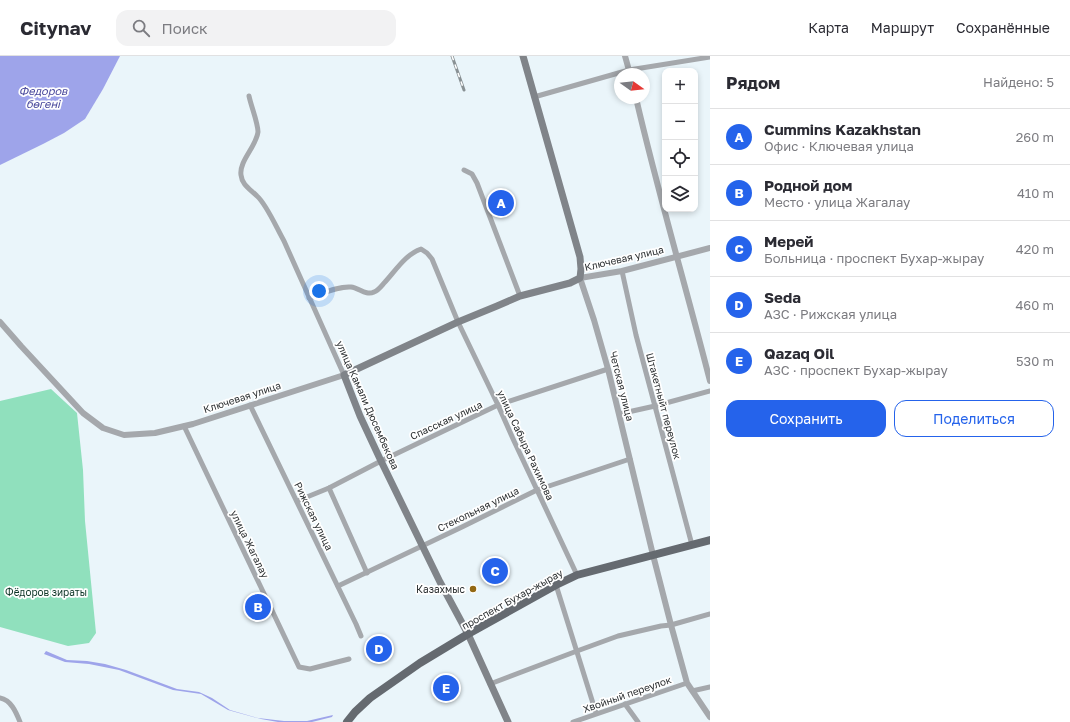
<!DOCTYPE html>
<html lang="ru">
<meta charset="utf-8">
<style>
:root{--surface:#fff;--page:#f2f2f3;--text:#2b2b33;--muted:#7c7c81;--line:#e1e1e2;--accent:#2563eb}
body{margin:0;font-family:"Golos Text",sans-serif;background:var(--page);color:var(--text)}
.controls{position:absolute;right:12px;top:12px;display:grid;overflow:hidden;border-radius:8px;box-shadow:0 2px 6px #0003}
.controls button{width:36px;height:36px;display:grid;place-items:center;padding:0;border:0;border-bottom:1px solid var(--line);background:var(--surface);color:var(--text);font:20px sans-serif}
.compass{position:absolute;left:614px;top:12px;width:36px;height:36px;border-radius:50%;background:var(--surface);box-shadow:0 2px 6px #0003;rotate:105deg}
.you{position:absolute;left:319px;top:235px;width:14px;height:14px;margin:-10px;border:3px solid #fff;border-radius:50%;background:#1a73e8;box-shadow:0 0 0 6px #1a73e833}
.badge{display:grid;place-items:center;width:26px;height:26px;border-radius:50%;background:var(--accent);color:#fff;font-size:13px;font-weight:700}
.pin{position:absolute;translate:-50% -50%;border:2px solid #fff;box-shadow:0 1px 4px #0006}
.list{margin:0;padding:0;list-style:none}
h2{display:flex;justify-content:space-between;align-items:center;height:52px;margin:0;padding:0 16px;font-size:17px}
h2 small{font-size:13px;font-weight:400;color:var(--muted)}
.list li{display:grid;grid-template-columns:26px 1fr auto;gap:12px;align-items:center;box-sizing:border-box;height:56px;padding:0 16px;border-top:1px solid var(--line)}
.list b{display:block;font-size:15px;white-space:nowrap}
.list p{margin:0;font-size:13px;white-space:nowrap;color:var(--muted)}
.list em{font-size:13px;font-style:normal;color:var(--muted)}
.actions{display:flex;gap:8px;padding:12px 16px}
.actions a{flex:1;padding:9px 0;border:1px solid var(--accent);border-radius:12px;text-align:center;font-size:14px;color:var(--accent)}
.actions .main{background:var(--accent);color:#fff}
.icon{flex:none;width:22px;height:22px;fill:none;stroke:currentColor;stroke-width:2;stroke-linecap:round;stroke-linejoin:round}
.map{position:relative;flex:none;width:710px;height:666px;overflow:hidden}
header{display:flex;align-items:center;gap:24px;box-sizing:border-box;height:56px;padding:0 20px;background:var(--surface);border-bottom:1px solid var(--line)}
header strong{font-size:19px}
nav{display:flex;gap:22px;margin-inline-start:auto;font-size:14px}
.search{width:280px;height:36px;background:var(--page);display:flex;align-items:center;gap:10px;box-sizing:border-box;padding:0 14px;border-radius:12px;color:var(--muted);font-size:15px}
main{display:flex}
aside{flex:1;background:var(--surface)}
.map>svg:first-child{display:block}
.green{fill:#90e0bd}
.water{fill:#9ea4ea}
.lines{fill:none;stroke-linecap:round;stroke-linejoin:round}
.minor{stroke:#a5a8ac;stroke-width:5}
.tertiary{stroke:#a5a8ac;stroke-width:6}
.secondary{stroke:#808489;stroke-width:7}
.primary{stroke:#656a70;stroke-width:8}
.rail-casing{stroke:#899194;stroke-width:3}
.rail{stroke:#fff;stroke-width:1.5;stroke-dasharray:4.5;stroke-linecap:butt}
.poi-dot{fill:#936813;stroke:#fff;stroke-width:1.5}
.labels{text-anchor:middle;stroke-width:3.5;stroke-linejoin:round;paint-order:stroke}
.street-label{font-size:10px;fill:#2b2f31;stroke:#fff}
.poi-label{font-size:10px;fill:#2b2f31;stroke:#fff;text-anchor:end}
.park-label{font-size:10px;fill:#0d3526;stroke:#fff}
.water-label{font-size:11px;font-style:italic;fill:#49499c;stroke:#fff}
</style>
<header>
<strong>Citynav</strong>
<div class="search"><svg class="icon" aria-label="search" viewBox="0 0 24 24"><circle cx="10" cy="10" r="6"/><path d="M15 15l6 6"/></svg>Поиск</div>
<nav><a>Карта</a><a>Маршрут</a><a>Сохранённые</a></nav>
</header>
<main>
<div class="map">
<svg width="710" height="666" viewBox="0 0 710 666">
<rect width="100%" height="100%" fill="#eaf5fa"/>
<!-- green -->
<path class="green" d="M 51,333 L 77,357 L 83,414 L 85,465 L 96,577 L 89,587 L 68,590 L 0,571 L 0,345 Z"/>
<!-- water -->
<g class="water">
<path d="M 0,0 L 120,0 L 103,33 L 85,63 L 64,77 L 43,88 L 0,109 Z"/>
<path d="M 46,595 L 67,604 L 87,605 L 105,608 L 126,614 L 177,633 L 199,636 L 212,642 L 230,654 L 258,662 L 284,665 L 307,665 L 333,659 L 332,661 L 312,666 L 278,666 L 261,663 L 228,654 L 201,638 L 173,634 L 119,614 L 89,608 L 65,606 L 44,598 Z"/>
</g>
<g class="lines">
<!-- minor -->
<g class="minor">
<path d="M 249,40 C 251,50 258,67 258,76 C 256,91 239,105 241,119 C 242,129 250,133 257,140 C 267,149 277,173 284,185 L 344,319"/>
<path d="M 534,41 L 629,14 L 710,1"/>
<path d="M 464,114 L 472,118 L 477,127 L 520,240"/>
<path d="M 622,215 L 636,279 L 692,489"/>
<path d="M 309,242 C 322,238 337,230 351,231 C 359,232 366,240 374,236 C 379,234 382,229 385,226 C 396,214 406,198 421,193 L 427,197 L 432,203 L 458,266 L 498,349 L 514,385 L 577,519"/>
<path d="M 250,349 L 356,568 L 361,580"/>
<path d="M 619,358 L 655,350 L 710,335"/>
<path d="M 184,370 L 299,611 L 310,613 L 349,603"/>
<path d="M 329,432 L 367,517"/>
<path d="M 297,445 L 329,432 L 381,405 L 498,349 L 608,313"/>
<path d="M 556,529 L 596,657"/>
<path d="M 338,530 L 462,471 L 537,434 L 630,403"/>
<path d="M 490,628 L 577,595 L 618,580 L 661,570 L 671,569 L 710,558"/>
<path d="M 692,635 L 710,631"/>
<path d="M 0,642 C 11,644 16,656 20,666"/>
<path d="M 625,648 L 638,666"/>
<path d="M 573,666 L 687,627"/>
</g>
<!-- tertiary -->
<g class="tertiary">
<path d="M 625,0 L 630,18"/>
<path d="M 636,42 C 658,137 686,231 710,325"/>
<path d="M 710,192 L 622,215 L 580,222 L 594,264 L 608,313 L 653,499 L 671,569 L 687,627 L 710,661"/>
<path d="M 0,266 L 21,290 L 83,357 L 103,372 L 124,379 L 155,377 L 193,368 L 344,319"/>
</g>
<!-- secondary -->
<path class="secondary" d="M 508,666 L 468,578 L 440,526 L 381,405 L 360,360 L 344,319 L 458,266 L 497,250 L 520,240 L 570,227 L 580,222 L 581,213 L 580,201 L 523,0"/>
<!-- primary -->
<path class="primary" d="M 347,666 L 355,656 L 370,642 L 420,607 L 468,578 L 556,529 L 577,519 L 710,484"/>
<defs>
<path id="rail" d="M 452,0 L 464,34"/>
</defs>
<!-- rail casing -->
<use href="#rail" class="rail-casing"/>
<!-- rail -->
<use href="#rail" class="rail"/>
</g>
<!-- markers -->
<circle class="poi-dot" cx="473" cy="533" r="4"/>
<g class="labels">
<!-- street labels -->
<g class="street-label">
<text transform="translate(624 202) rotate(-13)" y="4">Ключевая улица</text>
<text transform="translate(622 330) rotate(76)" y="4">Четская улица</text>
<text transform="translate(242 341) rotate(-18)" y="4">Ключевая улица</text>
<text transform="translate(368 349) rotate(66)" y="4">улица Камали Дюсембекова</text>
<text transform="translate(664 350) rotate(75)" y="4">Штакетныйт переулок</text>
<text transform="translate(446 364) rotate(-25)" y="4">Спасская улица</text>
<text transform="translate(526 389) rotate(65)" y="4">улица Сабыра Рахимова</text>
<text transform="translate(478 453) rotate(-26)" y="4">Стекольная улица</text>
<text transform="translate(314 460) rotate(64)" y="4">Рижская улица</text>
<text transform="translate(250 488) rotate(64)" y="4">улица Жагалау</text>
<text transform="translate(512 543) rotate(-29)" y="4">проспект Бухар-жырау</text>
<text transform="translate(627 638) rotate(-19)" y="4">Хвойный переулок</text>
</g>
<!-- poi labels -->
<g class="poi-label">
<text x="465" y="537">Казахмыс</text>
</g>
<!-- park labels -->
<g class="park-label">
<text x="46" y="540">Фёдоров зираты</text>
</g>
<!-- water labels -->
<g class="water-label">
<text x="43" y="39">Федоров<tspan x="43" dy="13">бөгені</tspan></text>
</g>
</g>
</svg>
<div class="controls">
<button>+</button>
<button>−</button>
<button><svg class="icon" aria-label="locate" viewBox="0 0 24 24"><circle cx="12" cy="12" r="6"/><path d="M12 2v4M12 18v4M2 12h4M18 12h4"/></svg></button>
<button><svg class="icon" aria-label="layers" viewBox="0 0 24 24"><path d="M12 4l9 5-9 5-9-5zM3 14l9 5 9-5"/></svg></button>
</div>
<svg class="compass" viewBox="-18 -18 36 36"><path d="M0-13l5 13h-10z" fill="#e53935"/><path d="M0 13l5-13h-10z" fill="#7c7c81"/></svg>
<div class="you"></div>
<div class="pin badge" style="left:501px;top:147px">A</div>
<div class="pin badge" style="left:258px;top:551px">B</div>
<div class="pin badge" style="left:495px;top:515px">C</div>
<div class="pin badge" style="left:379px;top:593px">D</div>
<div class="pin badge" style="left:446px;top:632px">E</div>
</div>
<aside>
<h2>Рядом<small>Найдено: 5</small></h2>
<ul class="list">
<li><span class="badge">A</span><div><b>Cummins Kazakhstan</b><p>Офис · Ключевая улица</p></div><em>260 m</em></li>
<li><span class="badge">B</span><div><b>Родной дом</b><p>Место · улица Жагалау</p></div><em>410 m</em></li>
<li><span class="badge">C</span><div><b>Мерей</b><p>Больница · проспект Бухар-жырау</p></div><em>420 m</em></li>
<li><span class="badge">D</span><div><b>Seda</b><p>АЗС · Рижская улица</p></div><em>460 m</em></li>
<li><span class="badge">E</span><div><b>Qazaq Oil</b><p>АЗС · проспект Бухар-жырау</p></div><em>530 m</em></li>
</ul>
<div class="actions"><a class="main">Сохранить</a><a>Поделиться</a></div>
</aside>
</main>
